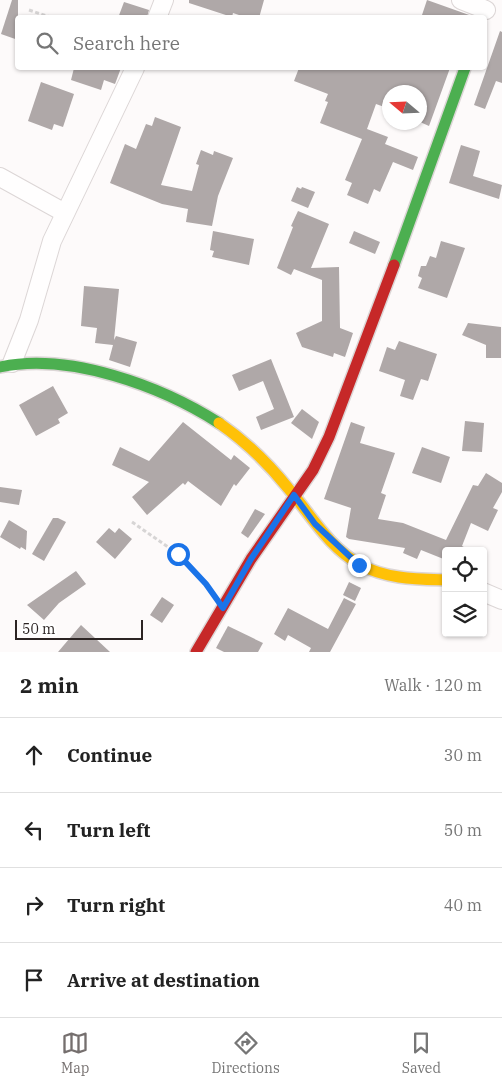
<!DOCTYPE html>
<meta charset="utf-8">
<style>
:root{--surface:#fff;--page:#f2f2f2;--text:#222;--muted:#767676;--line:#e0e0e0;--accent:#756f6e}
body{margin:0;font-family:"IBM Plex Serif",serif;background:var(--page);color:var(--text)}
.controls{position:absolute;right:15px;bottom:15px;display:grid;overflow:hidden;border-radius:5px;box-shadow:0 1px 4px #0004}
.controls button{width:45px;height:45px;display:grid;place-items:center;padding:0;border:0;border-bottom:1px solid var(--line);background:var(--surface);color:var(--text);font:25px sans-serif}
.compass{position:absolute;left:382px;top:85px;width:45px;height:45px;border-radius:50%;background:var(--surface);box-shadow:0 1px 4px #0004;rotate:289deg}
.scale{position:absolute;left:15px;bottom:12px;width:128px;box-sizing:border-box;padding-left:5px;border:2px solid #2c2423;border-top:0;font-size:14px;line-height:18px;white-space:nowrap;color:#2c2423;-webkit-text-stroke:4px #fff;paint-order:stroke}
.stop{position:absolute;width:15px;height:15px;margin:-11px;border:4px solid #1a73e8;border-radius:50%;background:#fff}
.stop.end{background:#1a73e8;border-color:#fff;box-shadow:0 1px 5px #0008}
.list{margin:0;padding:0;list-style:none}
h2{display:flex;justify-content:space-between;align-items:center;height:65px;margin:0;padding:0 20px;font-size:21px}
h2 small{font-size:16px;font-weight:400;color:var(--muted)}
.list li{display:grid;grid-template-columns:32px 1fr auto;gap:15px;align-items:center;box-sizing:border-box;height:75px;padding:0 20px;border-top:1px solid var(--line)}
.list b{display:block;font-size:19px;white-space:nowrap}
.list em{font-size:16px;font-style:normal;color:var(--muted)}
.icon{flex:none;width:28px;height:28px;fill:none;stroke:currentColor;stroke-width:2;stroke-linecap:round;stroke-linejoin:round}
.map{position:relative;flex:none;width:502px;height:652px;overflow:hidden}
.search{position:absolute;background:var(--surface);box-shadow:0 1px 4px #0004;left:15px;right:15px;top:15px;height:55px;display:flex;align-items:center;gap:12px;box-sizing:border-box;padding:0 18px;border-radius:5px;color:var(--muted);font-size:19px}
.sheet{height:365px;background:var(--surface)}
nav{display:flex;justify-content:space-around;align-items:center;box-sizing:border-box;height:70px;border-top:1px solid var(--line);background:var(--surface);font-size:14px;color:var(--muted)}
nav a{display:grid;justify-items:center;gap:2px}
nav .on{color:var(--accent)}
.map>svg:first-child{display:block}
.building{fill:#afa8a8}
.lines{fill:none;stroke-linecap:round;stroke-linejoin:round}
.street-casing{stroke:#dcd6d6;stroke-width:20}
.fast-casing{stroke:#dcd6d6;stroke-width:14}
.slow-casing{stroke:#dcd6d6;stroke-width:14}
.jam-casing{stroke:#dcd6d6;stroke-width:14}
.path{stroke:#d7d5d5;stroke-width:3;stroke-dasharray:4 2.5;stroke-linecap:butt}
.street{stroke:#fffefe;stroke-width:18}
.fast{stroke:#4caf50;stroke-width:11}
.slow{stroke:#ffc107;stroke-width:11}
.jam{stroke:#c62828;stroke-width:11}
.route{stroke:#1a73e8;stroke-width:6}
</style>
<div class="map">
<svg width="502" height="652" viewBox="0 0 502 652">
<rect width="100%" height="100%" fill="#fdfafa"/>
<!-- building -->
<g class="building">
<path d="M 12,0 L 18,0 L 18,40 L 1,34 Z"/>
<path d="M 189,0 L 264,0 L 259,18 L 248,18 L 233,13 L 232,17 L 189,3 Z"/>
<path d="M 427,0 L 472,16 L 472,18 L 421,18 Z"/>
<path d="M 124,2 L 149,10 L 147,18 L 118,18 Z"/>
<path d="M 500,31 L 502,32 L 502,83 L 496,81 L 485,109 L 474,105 Z"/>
<path d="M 74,68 L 121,68 L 115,84 L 104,80 L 101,90 L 71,80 Z"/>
<path d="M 299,68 L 450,68 L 429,126 L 420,122 L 420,92 L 390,92 L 390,109 L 376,104 L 367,129 L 388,137 L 385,144 L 418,157 L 413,170 L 393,162 L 380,192 L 374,189 L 368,204 L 347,195 L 352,183 L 345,180 L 362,139 L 320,123 L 328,102 L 325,101 L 328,94 L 294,81 Z"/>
<path d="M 41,82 L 74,94 L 63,127 L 54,124 L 52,130 L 28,121 Z"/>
<path d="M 155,117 L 181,127 L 161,185 L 192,191 L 199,165 L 196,164 L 201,150 L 213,155 L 214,151 L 233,158 L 218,196 L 212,226 L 186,222 L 188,209 L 162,204 L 110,183 L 125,144 L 136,149 L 146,124 L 152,126 Z"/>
<path d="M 461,145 L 480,151 L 473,176 L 502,185 L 499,199 L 449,183 Z"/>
<path d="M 297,187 L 301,189 L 302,187 L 315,192 L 308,208 L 291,201 Z"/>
<path d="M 298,211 L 329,224 L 311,268 L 339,267 L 340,328 L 353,333 L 345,357 L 334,353 L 333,357 L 302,347 L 296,333 L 322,321 L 322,280 L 294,269 L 291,275 L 277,268 L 293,227 L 291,226 Z"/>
<path d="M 213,231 L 254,239 L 249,265 L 212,257 L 214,251 L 210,250 Z"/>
<path d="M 354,231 L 380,242 L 375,254 L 349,243 Z"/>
<path d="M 441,241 L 465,248 L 447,298 L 418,288 L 422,278 L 418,276 L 421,266 L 426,266 L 430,256 L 436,258 Z"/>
<path d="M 84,286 L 119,289 L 114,340 L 116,336 L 137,342 L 130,367 L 109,360 L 113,345 L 95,343 L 97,328 L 81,326 Z"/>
<path d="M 468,323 L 501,327 L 501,358 L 486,358 L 486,345 L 462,335 Z"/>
<path d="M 399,341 L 437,354 L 428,381 L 421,379 L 413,400 L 400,396 L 405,380 L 379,371 L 387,347 L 395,350 Z"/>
<path d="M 271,359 L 294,417 L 261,430 L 256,417 L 274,409 L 263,381 L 239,391 L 232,375 Z"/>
<path d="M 53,386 L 68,413 L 58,419 L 60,423 L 36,436 L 19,405 Z"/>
<path d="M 302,409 L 319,422 L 312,439 L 291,423 Z"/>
<path d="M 465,421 L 484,423 L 482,452 L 462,451 Z"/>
<path d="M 183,422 L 231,460 L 234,455 L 250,468 L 236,486 L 234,484 L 221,506 L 188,481 L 185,485 L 183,483 L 147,515 L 132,497 L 149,482 L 112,465 L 120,447 L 149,461 Z"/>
<path d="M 351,422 L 365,427 L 360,443 L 395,453 L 381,493 L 386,495 L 378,519 L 403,523 L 446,540 L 473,485 L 478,486 L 486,473 L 502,483 L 502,492 L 493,508 L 498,510 L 488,531 L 471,523 L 462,546 L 471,551 L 446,551 L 446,560 L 421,550 L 417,559 L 403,553 L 405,548 L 349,539 L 346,537 L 351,508 L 324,499 Z"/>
<path d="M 422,447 L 450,457 L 441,483 L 412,473 Z"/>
<path d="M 0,487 L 22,490 L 19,505 L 0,502 Z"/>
<path d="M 255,509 L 265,514 L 248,538 L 241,533 Z"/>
<path d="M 53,518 L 58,518 L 66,522 L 44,561 L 32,554 Z"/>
<path d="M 9,520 L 27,531 L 26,550 L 21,547 L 20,549 L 0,537 Z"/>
<path d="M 109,528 L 115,533 L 119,528 L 132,539 L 115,559 L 96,542 Z"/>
<path d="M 76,571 L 86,584 L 59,603 L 44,620 L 27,605 Z"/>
<path d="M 349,582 L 361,588 L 355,601 L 343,595 Z"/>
<path d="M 162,597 L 174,605 L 162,623 L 150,615 Z"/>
<path d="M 344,598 L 356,604 L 330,652 L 309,652 L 311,648 L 288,635 L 285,641 L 274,634 L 288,608 L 328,629 Z"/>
<path d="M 81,625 L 110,652 L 58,652 Z"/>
<path d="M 228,626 L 263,643 L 258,652 L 224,652 L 216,648 Z"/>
</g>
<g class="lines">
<defs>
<g id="street">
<path d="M 461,0 L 486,10"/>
<path d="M 157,18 L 164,0"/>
<path d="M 0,177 L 65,213"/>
<path d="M 12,363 L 29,320 L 52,241 L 135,68"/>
<path d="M 483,592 L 502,600"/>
</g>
<g id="fast">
<path d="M 394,265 L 465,68"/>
<path d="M 0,367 C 69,352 161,386 219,423"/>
</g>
<path id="slow" d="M 219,423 C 245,441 268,463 288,488 C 311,515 329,548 361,565 C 386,579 417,579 446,580"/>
<path id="jam" d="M 196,652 L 251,559 L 313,470 L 329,437 L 394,265"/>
</defs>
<!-- street casing -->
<use href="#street" class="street-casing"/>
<!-- fast casing -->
<use href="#fast" class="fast-casing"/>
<!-- slow casing -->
<use href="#slow" class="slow-casing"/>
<!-- jam casing -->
<use href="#jam" class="jam-casing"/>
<!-- path -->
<g class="path">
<path d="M 29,10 L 53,18"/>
<path d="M 132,522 L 178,554 L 210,589"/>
</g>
<!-- street -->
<use href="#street" class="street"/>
<!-- fast -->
<use href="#fast" class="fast"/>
<!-- slow -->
<use href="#slow" class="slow"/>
<!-- jam -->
<use href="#jam" class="jam"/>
</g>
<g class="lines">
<!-- route -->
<path class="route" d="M 178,554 L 206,584 L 223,608 L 251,559 L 294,495 L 315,524 L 359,565"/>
</g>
</svg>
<div class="controls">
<button><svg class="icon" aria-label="locate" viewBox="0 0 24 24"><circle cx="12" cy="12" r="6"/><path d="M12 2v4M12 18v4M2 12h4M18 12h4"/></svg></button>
<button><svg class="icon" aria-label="layers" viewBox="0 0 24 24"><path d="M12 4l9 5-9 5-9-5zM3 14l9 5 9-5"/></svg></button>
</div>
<svg class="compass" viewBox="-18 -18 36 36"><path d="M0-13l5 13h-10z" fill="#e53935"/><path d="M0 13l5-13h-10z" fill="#767676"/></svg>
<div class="scale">50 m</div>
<div class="stop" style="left:178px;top:554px"></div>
<div class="stop end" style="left:359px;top:565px"></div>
<div class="search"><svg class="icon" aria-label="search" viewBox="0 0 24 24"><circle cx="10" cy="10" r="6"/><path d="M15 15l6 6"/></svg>Search here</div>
</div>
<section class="sheet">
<h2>2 min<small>Walk · 120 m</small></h2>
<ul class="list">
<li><svg class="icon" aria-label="ahead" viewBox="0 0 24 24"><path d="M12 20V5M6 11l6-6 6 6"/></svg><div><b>Continue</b></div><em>30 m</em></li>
<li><svg class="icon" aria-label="left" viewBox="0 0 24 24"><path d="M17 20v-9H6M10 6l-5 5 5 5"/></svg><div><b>Turn left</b></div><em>50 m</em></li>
<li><svg class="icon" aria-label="right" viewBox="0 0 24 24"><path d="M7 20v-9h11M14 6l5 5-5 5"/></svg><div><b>Turn right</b></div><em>40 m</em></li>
<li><svg class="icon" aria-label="arrive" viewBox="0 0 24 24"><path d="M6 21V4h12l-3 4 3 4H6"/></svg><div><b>Arrive at destination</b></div></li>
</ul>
</section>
<nav>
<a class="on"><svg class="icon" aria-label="map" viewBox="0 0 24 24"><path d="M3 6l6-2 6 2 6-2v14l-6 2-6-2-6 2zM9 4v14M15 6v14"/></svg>Map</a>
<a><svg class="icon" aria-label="directions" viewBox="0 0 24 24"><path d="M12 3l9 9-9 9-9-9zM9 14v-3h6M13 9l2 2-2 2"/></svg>Directions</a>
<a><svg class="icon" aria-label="saved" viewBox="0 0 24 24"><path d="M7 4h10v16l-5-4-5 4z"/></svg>Saved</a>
</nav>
